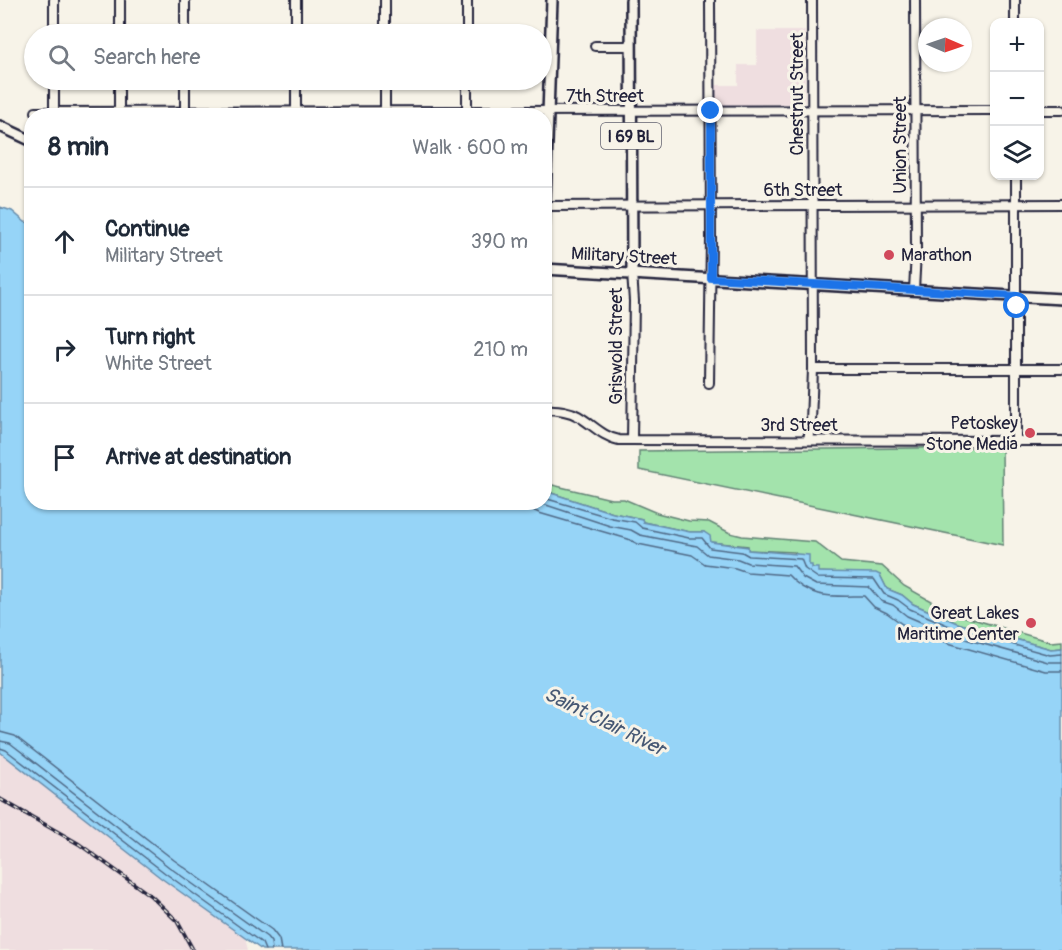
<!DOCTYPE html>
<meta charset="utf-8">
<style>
:root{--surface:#fff;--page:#f6f6f7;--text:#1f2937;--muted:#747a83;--line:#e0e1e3}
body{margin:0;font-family:Pangolin,sans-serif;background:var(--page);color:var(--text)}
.controls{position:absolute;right:18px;top:18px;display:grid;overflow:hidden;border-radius:12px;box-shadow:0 2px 4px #0004}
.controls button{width:54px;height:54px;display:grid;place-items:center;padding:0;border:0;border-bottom:2px solid var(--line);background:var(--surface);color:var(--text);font:30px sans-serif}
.compass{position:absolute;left:918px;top:18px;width:54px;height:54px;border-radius:50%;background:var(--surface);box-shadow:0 2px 4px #0004;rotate:92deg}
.stop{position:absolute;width:18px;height:18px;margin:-14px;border:4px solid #1a73e8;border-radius:50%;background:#fff}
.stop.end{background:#1a73e8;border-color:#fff;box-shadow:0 2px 6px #0008}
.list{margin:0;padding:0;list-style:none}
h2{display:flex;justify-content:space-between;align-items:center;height:78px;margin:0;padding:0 24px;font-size:26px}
h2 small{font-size:20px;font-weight:400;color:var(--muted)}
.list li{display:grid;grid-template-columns:39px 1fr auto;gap:18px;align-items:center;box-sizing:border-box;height:108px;padding:0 24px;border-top:2px solid var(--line)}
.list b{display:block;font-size:22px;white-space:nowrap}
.list p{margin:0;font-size:20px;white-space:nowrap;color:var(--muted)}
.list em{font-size:20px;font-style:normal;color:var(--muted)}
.icon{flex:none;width:33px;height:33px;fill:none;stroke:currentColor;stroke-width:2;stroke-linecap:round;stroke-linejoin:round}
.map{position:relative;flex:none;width:1062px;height:950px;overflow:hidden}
.search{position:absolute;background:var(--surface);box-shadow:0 2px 4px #0004;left:24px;top:24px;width:528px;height:66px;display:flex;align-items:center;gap:15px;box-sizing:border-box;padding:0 21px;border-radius:33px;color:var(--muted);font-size:22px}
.panel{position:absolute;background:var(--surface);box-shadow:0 2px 4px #0004;left:24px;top:108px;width:528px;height:402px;border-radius:24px}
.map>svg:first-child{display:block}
.built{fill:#efdee0}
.green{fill:#a3e3ac;stroke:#628274;stroke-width:1.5}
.water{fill:#96d4f7;stroke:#688dac;stroke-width:1.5}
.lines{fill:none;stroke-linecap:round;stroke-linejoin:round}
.shore{stroke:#506986;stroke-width:1.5}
.minor-casing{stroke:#22223b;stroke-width:12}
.major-casing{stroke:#22223b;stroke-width:14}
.minor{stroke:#f7f3e8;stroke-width:8}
.major{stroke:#f7f3e8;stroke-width:9}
.rail-casing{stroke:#22223b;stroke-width:4}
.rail{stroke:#f7f3e8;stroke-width:1.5;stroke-dasharray:4.5;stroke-linecap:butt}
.route{stroke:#1a73e8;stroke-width:8}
.poi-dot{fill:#d1495b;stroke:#f7f3e8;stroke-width:2}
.labels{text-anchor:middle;stroke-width:6;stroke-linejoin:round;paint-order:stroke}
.shield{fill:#f7f3e8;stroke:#62616f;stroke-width:1.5}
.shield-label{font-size:16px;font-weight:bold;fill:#22223b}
.street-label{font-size:18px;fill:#22223b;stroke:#f7f3e8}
.poi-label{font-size:18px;fill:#22223b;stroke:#f7f3e8;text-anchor:end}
.water-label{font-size:20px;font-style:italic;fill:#455773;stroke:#f7f3e8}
</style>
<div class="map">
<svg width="1062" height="950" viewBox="0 0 1062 950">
<rect width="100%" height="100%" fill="#f7f3e8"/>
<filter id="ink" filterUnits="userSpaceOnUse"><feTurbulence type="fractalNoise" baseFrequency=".0167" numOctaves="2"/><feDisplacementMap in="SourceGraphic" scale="12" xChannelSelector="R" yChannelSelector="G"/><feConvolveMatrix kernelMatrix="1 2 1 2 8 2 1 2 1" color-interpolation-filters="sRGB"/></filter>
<g filter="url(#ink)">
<!-- built -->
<g class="built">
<path d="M 757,31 L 805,31 L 805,104 L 716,105 L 715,85 L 738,85 L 738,65 L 757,65 Z"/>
<path d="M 0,752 L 161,878 L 245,938 L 248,950 L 0,950 Z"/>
</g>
<!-- green -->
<g class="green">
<path d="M 1002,447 L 1003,545 L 639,470 L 639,451 Z"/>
<path d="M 544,483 L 611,499 L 624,499 L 657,513 L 689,521 L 709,522 L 730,533 L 742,536 L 815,542 L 841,562 L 882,566 L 904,586 L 952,613 L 1051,642 L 1062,641 L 1062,648 L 1051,649 L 957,623 L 913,604 L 902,595 L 887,589 L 880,575 L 818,572 L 794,552 L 748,550 L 748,546 L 710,542 L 704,532 L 690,532 L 643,522 L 642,519 L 613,513 L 545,491 Z"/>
</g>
<!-- water -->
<path class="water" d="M 0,207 L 12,211 L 25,222 L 31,223 L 32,502 L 544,502 L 545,491 L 613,513 L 642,519 L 643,522 L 690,532 L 704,532 L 710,536 L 711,542 L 748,547 L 748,550 L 809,555 L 809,565 L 812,565 L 812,568 L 818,568 L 818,572 L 876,573 L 880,575 L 887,589 L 902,595 L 913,604 L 957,623 L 1051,649 L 1062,648 L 1062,950 L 262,950 L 161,878 L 0,752 Z"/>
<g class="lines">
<!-- shore -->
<g class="shore">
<path d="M 544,498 L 612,518 L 635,522 L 642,528 L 689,538 L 702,538 L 710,548 L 742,552 L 749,556 L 801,559 L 805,569 L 818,578 L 874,579 L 884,594 L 898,600 L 910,609 L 954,628 L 1050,655 L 1062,654"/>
<path d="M 525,502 L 531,509 L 539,513 L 628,539 L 638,544 L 692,555 L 705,564 L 735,568 L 747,572 L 788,575 C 810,600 833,596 864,596 L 874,607 L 887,613 L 902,624 L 948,643 L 1046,671 L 1062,671"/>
<path d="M 537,502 L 610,526 L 631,530 L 640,535 L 697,546 L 708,555 L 738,559 L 748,563 L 794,566 L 803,578 L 816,585 L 869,587 L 881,601 L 893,605 L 907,616 L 951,635 L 1048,662 L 1062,662"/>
<path d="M 0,732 L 15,736 L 174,860 L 272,930 L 279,939 L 281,950"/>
<path d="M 0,741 L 10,743 L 169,867 L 267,937 L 271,942 L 272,950"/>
<path d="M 0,748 L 6,750 L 165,873 L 262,943 L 265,950"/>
</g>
<defs>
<g id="minor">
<path d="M 185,0 L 185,34"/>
<path d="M 296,0 L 296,34"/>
<path d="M 385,0 L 385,34"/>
<path d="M 467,0 L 467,34"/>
<path d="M 1015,0 L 1015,22"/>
<path d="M 54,34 L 54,0"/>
<path d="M 120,34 L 120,0"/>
<path d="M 595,46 L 630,46"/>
<path d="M 185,80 L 185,116"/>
<path d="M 296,80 L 296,111"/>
<path d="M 385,80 L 385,114"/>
<path d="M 467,80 L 467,114"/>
<path d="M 1040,110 L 1062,110"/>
<path d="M 36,112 L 994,110"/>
<path d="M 54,112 L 54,80"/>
<path d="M 119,114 L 119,80"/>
<path d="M 1016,176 L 1016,441"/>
<path d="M 544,206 L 1062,204"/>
<path d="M 914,290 L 916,252 L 915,0"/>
<path d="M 813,369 L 1062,369"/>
<path d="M 709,383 L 711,239 L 710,0"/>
<path d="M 544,409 C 556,410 568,410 578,416 C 592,424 603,437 619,440 L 1062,441"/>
<path d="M 632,440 L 634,301 L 632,273"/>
<path d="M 808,440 L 811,422 L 813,369 L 812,0"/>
</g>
<g id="major">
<path d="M 631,0 L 632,273"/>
<path d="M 0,126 L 32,141"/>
<path d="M 544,228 L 552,0"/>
<path d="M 544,269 L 1062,299"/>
</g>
</defs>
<!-- minor casing -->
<use href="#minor" class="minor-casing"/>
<!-- major casing -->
<use href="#major" class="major-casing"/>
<!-- minor -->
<use href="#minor" class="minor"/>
<!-- major -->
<use href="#major" class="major"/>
<defs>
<path id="rail" d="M 0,799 L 79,844 L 151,896 L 177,921 L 193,950"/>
</defs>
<!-- rail casing -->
<use href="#rail" class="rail-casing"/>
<!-- rail -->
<use href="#rail" class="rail"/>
</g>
</g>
<g class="lines" filter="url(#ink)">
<!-- route -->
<path class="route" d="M 711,111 L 711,278 L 1015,296 L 1017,306"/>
</g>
<!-- markers -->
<g class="poi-dot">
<circle cx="889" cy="255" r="6"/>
<circle cx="1030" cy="433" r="6"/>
<circle cx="1031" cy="623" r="6"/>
</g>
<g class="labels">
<!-- shield labels -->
<rect class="shield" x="601" y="123" width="60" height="26" rx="4.5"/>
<g class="shield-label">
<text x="631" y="142">I 69 BL</text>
</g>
<!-- street labels -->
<g class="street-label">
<text transform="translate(797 94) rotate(-90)" y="6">Chestnut Street</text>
<text x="605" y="102">7th Street</text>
<text transform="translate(900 145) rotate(-90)" y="6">Union Street</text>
<text x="803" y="196">6th Street</text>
<text transform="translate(624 256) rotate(3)" y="6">Military Street</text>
<text transform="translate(616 346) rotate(-90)" y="6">Griswold Street</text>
<text x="799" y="431">3rd Street</text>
</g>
<!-- poi labels -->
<g class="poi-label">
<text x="901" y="261" text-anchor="start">Marathon</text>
<text x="1018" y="429">Petoskey<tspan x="1018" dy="21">Stone Media</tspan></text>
<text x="1019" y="619">Great Lakes<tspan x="1019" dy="21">Maritime Center</tspan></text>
</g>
<!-- water labels -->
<g class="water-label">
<text transform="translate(605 721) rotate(26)" y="7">Saint Clair River</text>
</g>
</g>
</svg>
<div class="controls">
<button>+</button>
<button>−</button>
<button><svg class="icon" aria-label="layers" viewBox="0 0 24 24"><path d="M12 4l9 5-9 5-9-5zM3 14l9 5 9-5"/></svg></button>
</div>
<svg class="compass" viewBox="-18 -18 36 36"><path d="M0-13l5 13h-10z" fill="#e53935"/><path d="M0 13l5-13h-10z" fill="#747a83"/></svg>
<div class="stop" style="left:1017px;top:306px"></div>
<div class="stop end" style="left:711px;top:111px"></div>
<div class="search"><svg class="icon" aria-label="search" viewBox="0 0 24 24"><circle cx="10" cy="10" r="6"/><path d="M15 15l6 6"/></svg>Search here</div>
<section class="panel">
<h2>8 min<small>Walk · 600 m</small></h2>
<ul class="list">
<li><svg class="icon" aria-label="ahead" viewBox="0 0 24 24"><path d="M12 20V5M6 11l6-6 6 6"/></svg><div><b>Continue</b><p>Military Street</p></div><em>390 m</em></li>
<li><svg class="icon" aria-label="right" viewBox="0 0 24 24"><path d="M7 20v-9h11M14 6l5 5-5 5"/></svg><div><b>Turn right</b><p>White Street</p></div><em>210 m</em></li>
<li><svg class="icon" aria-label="arrive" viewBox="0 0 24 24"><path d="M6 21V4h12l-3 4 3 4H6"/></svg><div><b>Arrive at destination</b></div></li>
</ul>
</section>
</div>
